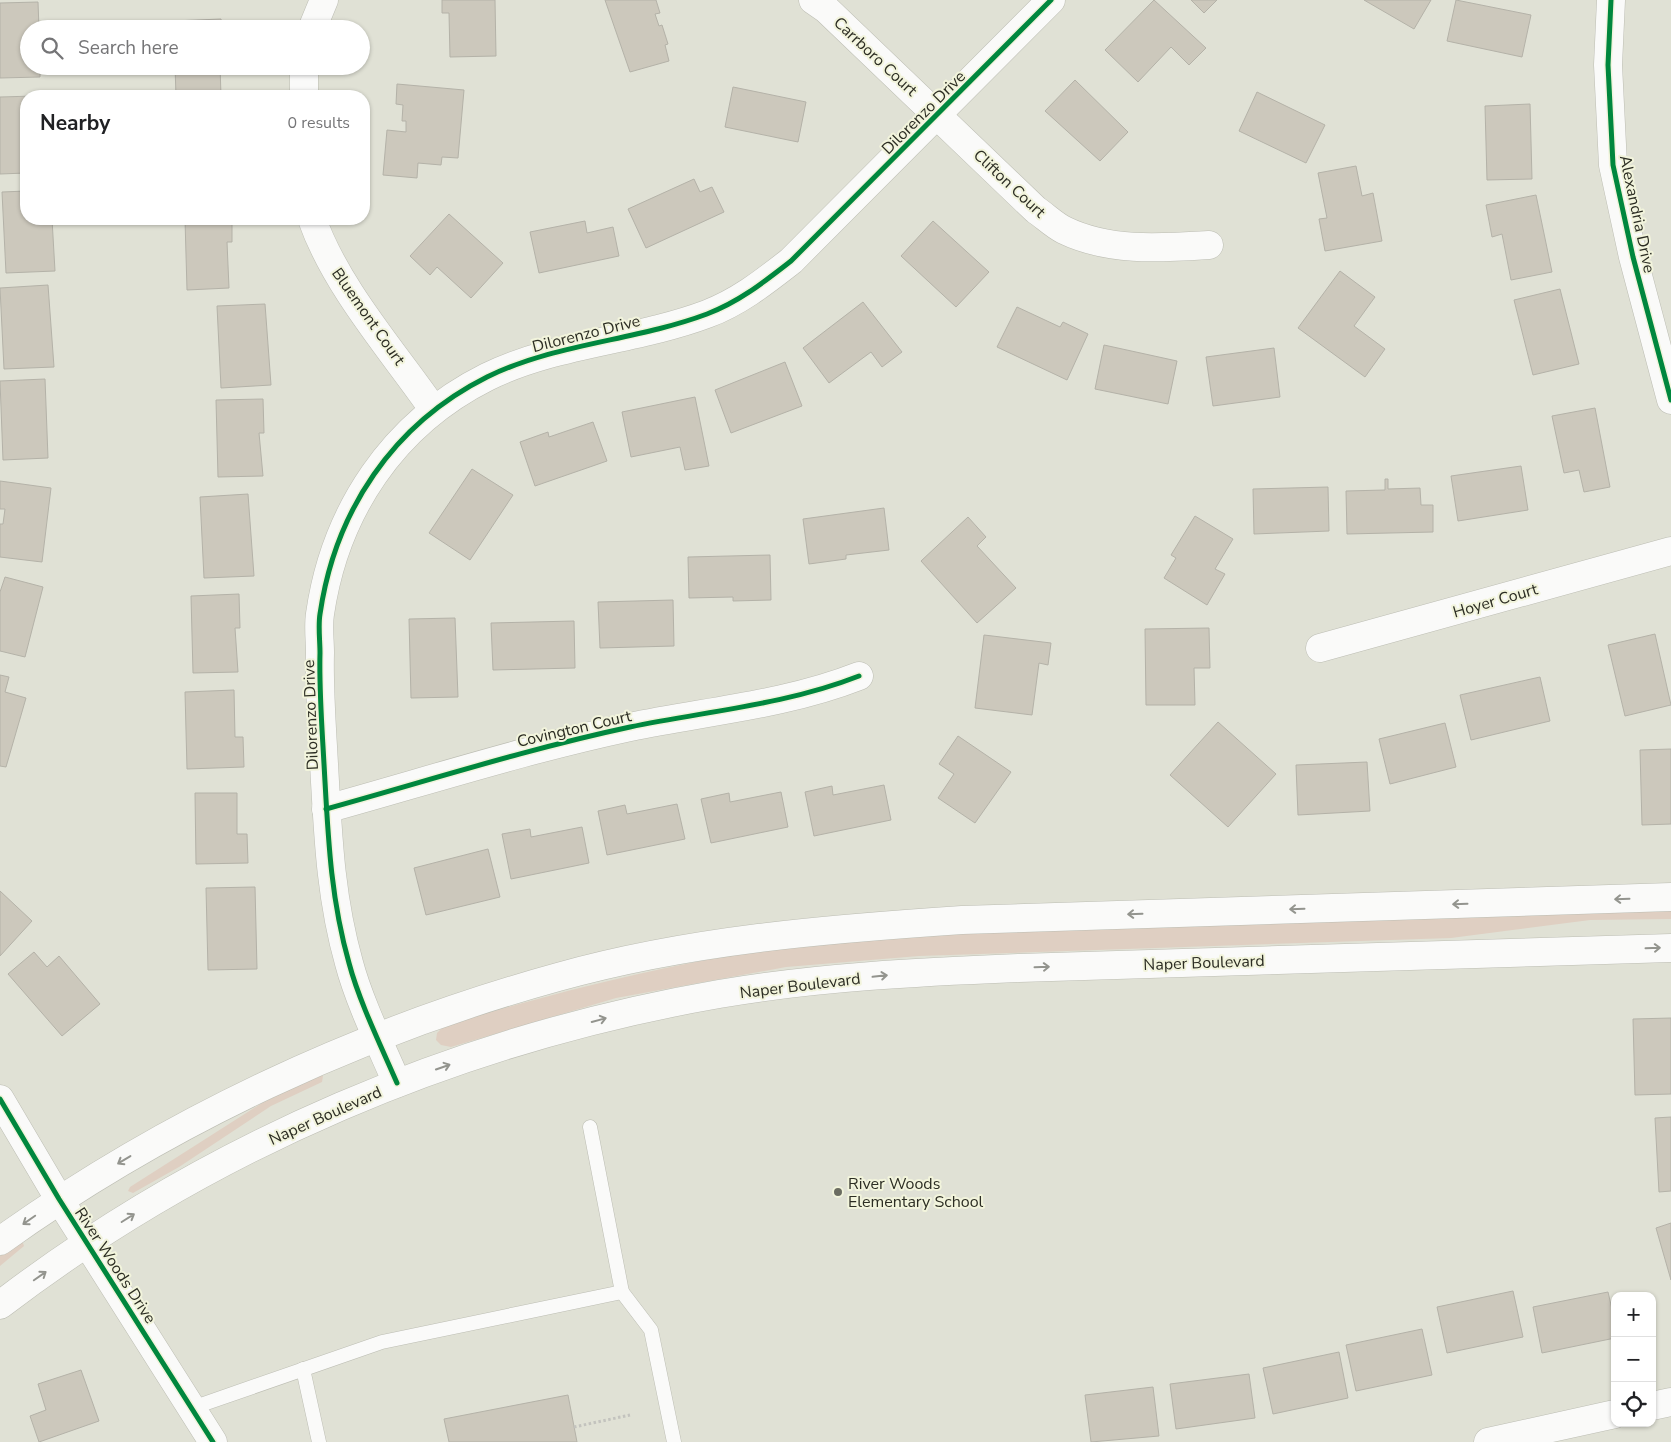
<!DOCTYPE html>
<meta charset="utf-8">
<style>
:root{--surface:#fff;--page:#f6f6f6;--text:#202124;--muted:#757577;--line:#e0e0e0}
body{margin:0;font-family:"Nunito Sans",sans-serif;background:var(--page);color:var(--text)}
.controls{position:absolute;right:15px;bottom:15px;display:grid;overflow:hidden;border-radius:10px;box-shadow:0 1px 4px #0004}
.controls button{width:45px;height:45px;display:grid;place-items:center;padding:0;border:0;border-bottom:1px solid var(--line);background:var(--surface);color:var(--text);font:25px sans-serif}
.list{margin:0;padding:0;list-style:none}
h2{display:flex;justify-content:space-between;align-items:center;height:65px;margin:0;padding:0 20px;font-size:21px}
h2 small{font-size:16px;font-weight:400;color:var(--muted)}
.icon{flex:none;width:28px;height:28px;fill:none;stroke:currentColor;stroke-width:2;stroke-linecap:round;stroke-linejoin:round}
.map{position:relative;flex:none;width:1671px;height:1442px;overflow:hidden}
.search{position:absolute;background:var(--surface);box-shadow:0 1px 4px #0004;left:20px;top:20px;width:350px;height:55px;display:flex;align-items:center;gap:12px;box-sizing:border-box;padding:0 18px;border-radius:28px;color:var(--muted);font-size:19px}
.panel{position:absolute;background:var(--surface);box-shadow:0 1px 4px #0004;left:20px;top:90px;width:350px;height:135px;border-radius:20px}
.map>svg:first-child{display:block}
.green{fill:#dfcfc2}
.building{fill:#ccc8bc;stroke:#b4b2a8}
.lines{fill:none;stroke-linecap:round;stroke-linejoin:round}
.service-casing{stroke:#bcbdb3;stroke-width:15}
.minor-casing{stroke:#bcbdb3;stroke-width:29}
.secondary-casing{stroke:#bcbdb3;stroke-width:29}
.path{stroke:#c3c3be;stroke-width:3;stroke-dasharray:2.5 2.5;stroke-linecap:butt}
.service{stroke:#fafaf9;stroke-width:14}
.minor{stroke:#fafaf9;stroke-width:28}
.secondary{stroke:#fafaf9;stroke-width:28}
.cycleway-casing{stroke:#f2f4dc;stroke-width:8}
.cycleway{stroke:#00873e;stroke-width:5}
.oneway{stroke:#93948e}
.poi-dot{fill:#6b6c61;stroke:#f2f4dc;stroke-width:2}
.labels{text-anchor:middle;stroke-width:4;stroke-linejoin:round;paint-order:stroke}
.street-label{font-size:16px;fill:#2c2d23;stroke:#f2f4dc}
.poi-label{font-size:16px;fill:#2c2d23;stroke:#f2f4dc;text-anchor:start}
</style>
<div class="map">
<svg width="1671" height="1442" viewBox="0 0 1671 1442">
<rect width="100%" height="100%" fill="#e0e1d5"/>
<!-- green -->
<g class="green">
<path d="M 1671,910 L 1671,919 L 1590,920 L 1451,938 L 919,956 L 786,967 L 616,998 L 451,1047 L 441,1045 L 436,1040 L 437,1033 L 445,1025 C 551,994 656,966 765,950 C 888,931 1013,931 1137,927 C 1315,922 1493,916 1671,910 Z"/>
<path d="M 319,1075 L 323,1076 L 322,1082 L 271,1106 L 179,1167 L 133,1193 L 128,1191 L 130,1187 L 262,1103 Z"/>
<path d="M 18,1243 L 23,1243 L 24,1246 L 0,1266 L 0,1256 Z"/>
</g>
<!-- building -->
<g class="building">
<path d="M 442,0 L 495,0 L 496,56 L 450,57 L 449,13 L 442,13 Z"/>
<path d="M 605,0 L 656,0 L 660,13 L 655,14 L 659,26 L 662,25 L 668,44 L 665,45 L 669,61 L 630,72 Z"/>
<path d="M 1154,0 L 1206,48 L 1189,65 L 1171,47 L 1138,82 L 1105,50 Z"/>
<path d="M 1191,0 L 1217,0 L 1204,13 Z"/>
<path d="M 1364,0 L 1431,0 L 1414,29 Z"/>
<path d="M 1456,0 L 1531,15 L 1522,57 L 1447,41 Z"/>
<path d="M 38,2 L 39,29 L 29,29 L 29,66 L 40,66 L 40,77 L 0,78 L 0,3 Z"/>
<path d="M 221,19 L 222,29 L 174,29 L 173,21 Z"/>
<path d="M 175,66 L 220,66 L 221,96 L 176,96 Z"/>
<path d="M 1075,80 L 1128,132 L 1100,161 L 1045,111 Z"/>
<path d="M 397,84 L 464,90 L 458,158 L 442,157 L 441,165 L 418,163 L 417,178 L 383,175 L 387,130 L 406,132 L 406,121 L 402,121 L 403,105 L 396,104 Z"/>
<path d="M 733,87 L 806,102 L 798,142 L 725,127 Z"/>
<path d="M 1257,92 L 1325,125 L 1306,163 L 1239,131 Z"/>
<path d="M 26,96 L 26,173 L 0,174 L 0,97 L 34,96 Z"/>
<path d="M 1530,104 L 1532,179 L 1487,180 L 1485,106 Z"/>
<path d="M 1356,166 L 1362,196 L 1373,193 L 1382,241 L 1325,251 L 1319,219 L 1327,218 L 1318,173 Z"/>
<path d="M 694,179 L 700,192 L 712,187 L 724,212 L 646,248 L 628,209 Z"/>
<path d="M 26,191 L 26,219 L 52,219 L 55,271 L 6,273 L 2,192 Z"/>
<path d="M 1536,195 L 1552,272 L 1511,280 L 1502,234 L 1492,237 L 1486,205 Z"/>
<path d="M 449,214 L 503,263 L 471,298 L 437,267 L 430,275 L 410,256 Z"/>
<path d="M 185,219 L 232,219 L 232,242 L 227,242 L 229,288 L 187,290 Z"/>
<path d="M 585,221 L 587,233 L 613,227 L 619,256 L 539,273 L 530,232 Z"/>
<path d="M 933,221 L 989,272 L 956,307 L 901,256 Z"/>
<path d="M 1340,271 L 1375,297 L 1354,326 L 1385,349 L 1365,377 L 1298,328 Z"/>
<path d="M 48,285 L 54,367 L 4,369 L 0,288 Z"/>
<path d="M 1560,289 L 1579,364 L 1533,375 L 1514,300 Z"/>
<path d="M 863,302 L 902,352 L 882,367 L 871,352 L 829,383 L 803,348 Z"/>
<path d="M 265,304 L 271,385 L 221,388 L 217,306 Z"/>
<path d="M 1017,307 L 1060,327 L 1063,322 L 1088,334 L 1067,380 L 997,347 Z"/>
<path d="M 1104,345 L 1177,361 L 1168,404 L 1095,389 Z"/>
<path d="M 1274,348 L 1280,397 L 1213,406 L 1206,357 Z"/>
<path d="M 785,362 L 802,406 L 731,433 L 715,390 Z"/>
<path d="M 45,379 L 48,458 L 3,460 L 0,381 Z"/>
<path d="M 695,397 L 709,466 L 685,470 L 680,447 L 631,457 L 622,412 Z"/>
<path d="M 263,399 L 264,433 L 259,433 L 263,476 L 218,477 L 216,400 Z"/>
<path d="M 1595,408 L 1610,487 L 1584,492 L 1579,470 L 1564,473 L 1552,416 Z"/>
<path d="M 593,422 L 607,461 L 535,486 L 520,442 L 548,432 L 549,437 Z"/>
<path d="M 1521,466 L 1528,510 L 1458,521 L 1451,476 Z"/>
<path d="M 472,469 L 513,495 L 470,560 L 429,533 Z"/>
<path d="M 1385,479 L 1388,479 L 1388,489 L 1420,488 L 1421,505 L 1433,505 L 1433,532 L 1347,534 L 1346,491 L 1385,490 Z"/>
<path d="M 0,481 L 51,488 L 42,562 L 0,557 L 0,524 L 3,524 L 5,509 L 0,509 Z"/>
<path d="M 1328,487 L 1329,531 L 1254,534 L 1253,489 Z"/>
<path d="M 248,494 L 254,576 L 204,578 L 200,497 Z"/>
<path d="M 884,508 L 889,550 L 846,555 L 846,559 L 809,564 L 803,519 Z"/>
<path d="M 1195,516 L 1233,539 L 1215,569 L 1225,574 L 1207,605 L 1164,578 L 1176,558 L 1171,555 Z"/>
<path d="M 968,517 L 986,537 L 977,546 L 1016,588 L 977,623 L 921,561 Z"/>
<path d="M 770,555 L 771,600 L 733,601 L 733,597 L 689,598 L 688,557 Z"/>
<path d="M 5,577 L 43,587 L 25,657 L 0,651 L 0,592 Z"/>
<path d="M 239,594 L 240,628 L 235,628 L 238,672 L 193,673 L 191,596 Z"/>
<path d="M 673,600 L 674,646 L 600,648 L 598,602 Z"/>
<path d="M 455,618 L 458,697 L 411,698 L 409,619 Z"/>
<path d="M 574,621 L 575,668 L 493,670 L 491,623 Z"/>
<path d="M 1209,628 L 1210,668 L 1194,668 L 1195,705 L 1146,705 L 1145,629 Z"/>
<path d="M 1655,634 L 1671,705 L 1625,716 L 1608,645 Z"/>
<path d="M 984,635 L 1051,643 L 1048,665 L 1039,663 L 1032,715 L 975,708 Z"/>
<path d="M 0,675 L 9,677 L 5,692 L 26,698 L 6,767 L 0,766 Z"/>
<path d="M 1540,677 L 1550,721 L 1471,740 L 1460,695 Z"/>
<path d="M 234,690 L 235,737 L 243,737 L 244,767 L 187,769 L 185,692 Z"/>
<path d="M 1218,722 L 1276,774 L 1228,827 L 1170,775 Z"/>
<path d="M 1445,723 L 1456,767 L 1390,784 L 1379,739 Z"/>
<path d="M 958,736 L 1011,772 L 975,823 L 938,798 L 954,774 L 939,764 Z"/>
<path d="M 1671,749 L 1671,824 L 1642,825 L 1640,750 Z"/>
<path d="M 1367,762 L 1370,811 L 1298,815 L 1296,765 Z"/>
<path d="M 884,785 L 891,820 L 814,836 L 805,792 L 832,786 L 833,795 Z"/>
<path d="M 781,792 L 788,827 L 711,843 L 701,799 L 729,793 L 730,802 Z"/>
<path d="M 195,793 L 237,793 L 237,834 L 247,834 L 248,863 L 196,864 Z"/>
<path d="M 677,804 L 685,839 L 607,855 L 598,811 L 625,805 L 627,814 Z"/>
<path d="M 582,827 L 589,863 L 511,879 L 502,834 L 530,829 L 531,837 Z"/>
<path d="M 488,849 L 500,897 L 426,915 L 414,868 Z"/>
<path d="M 255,887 L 257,969 L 208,970 L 206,888 Z"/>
<path d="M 0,891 L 32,921 L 0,956 Z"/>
<path d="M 34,952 L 47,967 L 59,956 L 100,1004 L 62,1036 L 8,974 Z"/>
<path d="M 1671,1018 L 1671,1094 L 1635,1095 L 1633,1019 Z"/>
<path d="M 1671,1117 L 1671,1191 L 1659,1192 L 1655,1118 Z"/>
<path d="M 1671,1223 L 1671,1280 L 1656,1228 Z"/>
<path d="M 1513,1291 L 1523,1337 L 1447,1353 L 1437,1307 Z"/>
<path d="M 1608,1292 L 1615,1322 L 1615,1338 L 1542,1353 L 1533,1307 Z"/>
<path d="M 1422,1329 L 1432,1375 L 1356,1391 L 1346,1345 Z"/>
<path d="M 1339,1352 L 1348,1398 L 1273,1414 L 1263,1368 Z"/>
<path d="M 81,1370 L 99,1421 L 39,1442 L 30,1416 L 46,1410 L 38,1384 Z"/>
<path d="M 1249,1374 L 1255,1418 L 1176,1429 L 1170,1384 Z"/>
<path d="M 1153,1387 L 1159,1436 L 1091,1442 L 1085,1395 Z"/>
<path d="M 568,1395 L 577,1442 L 449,1442 L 444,1419 Z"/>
</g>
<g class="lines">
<defs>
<g id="service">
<path d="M 622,1292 L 651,1330 L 674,1442"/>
<path d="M 303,1369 L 319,1442"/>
<path d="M 192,1408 L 382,1342 L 622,1292 L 590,1127"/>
</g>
<g id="minor">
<path d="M 813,0 L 826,9 L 1036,210 C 1045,216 1054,225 1064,230 C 1109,252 1161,248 1209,245"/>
<path d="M 1611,0 L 1608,65 L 1613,165 L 1633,257 L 1671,400"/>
<path d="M 312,29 L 324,0"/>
<path d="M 304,96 L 304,66"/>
<path d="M 312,219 C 336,287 392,350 433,409"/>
<path d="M 1320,648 L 1671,551"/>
<path d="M 326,809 C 427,781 527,749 630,727 C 707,711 785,705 859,676"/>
<path d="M 397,1083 C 381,1046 359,1001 349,963 C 330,896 328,834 324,764 C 322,727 319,690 320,653 C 320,640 318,626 320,614 C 335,511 393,424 487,377 C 556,343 635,341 707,314 C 739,302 764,282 791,261 L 1051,0"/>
<path d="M 0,1099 L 59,1199 L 213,1442"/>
<path d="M 1652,1406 L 1671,1402"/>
<path d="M 1488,1442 L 1615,1414"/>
</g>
<g id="secondary">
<path d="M 0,1241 C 168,1121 359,1032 558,977 C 690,940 827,929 962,920 L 1671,897"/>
<path d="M 0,1305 C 209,1145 460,1039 719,994 C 818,977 919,972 1019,968 L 1671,948"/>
</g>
</defs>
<!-- service casing -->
<use href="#service" class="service-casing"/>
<!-- minor casing -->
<use href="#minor" class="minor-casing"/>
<!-- secondary casing -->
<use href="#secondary" class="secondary-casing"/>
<!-- path -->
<path class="path" d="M 574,1427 L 630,1415"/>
<!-- service -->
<use href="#service" class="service"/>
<!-- minor -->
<use href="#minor" class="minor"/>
<!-- secondary -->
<use href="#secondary" class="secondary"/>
<defs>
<g id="cycleway">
<path d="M 1611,0 L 1608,65 L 1613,165 L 1633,257 L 1671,400"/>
<path d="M 326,809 C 427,781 527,749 630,727 C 707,711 785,705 859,676"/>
<path d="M 397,1083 C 381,1046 359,1001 349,963 C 330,896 328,834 324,764 C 322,727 319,690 320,653 C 320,640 318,626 320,614 C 335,511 393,424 487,377 C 556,343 635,341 707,314 C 739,302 764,282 791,261 L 1051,0"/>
<path d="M 0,1099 L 59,1199 L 213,1442"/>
</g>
</defs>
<!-- cycleway casing -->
<use href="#cycleway" class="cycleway-casing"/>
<!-- cycleway -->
<use href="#cycleway" class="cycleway"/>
</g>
<!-- one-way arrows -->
<defs><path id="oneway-shaft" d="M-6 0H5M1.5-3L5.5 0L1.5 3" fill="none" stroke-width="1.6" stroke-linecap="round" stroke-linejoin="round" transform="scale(1.25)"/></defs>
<g class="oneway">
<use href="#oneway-shaft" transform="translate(1622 899) rotate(178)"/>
<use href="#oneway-shaft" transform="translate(1460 904) rotate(178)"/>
<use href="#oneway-shaft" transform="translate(1297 909) rotate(178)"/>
<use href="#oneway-shaft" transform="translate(1135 914) rotate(178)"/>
<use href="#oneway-shaft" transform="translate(1653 948) rotate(-2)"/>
<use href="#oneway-shaft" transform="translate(1042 967) rotate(-2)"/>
<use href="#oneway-shaft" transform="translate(880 976) rotate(-6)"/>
<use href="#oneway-shaft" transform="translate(599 1020) rotate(-15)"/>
<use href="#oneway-shaft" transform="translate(443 1067) rotate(-19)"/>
<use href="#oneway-shaft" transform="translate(124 1160) rotate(149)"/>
<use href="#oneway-shaft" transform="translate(128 1218) rotate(-32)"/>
<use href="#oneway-shaft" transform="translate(29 1220) rotate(145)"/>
<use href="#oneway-shaft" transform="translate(40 1276) rotate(-35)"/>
</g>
<!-- markers -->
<circle class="poi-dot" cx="838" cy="1192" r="5"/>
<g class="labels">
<!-- street labels -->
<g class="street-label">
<text transform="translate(876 56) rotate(43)" y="6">Carrboro Court</text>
<text transform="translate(923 112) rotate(-45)" y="6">Dilorenzo Drive</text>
<text transform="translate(1010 183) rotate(43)" y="6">Clifton Court</text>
<text transform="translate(1638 214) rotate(78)" y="6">Alexandria Drive</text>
<text transform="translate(369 316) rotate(55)" y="6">Bluemont Court</text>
<text transform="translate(586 333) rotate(-14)" y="6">Dilorenzo Drive</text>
<text transform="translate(1495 600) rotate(-16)" y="6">Hoyer Court</text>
<text transform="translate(310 715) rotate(-92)" y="6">Dilorenzo Drive</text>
<text transform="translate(574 728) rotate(-13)" y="6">Covington Court</text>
<text transform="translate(1204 962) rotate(-2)" y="6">Naper Boulevard</text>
<text transform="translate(800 985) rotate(-7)" y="6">Naper Boulevard</text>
<text transform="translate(325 1115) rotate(-24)" y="6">Naper Boulevard</text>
<text transform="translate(116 1265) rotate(57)" y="6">River Woods Drive</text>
</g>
<!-- poi labels -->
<g class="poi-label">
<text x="848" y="1189">River Woods<tspan x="848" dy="18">Elementary School</tspan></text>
</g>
</g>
</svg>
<div class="controls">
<button>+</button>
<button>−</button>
<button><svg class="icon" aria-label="locate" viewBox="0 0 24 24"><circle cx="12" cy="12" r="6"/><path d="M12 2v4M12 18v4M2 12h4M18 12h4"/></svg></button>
</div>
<div class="search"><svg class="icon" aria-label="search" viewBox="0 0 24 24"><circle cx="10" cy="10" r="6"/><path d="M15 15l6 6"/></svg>Search here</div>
<section class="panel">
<h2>Nearby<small>0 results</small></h2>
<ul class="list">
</ul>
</section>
</div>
